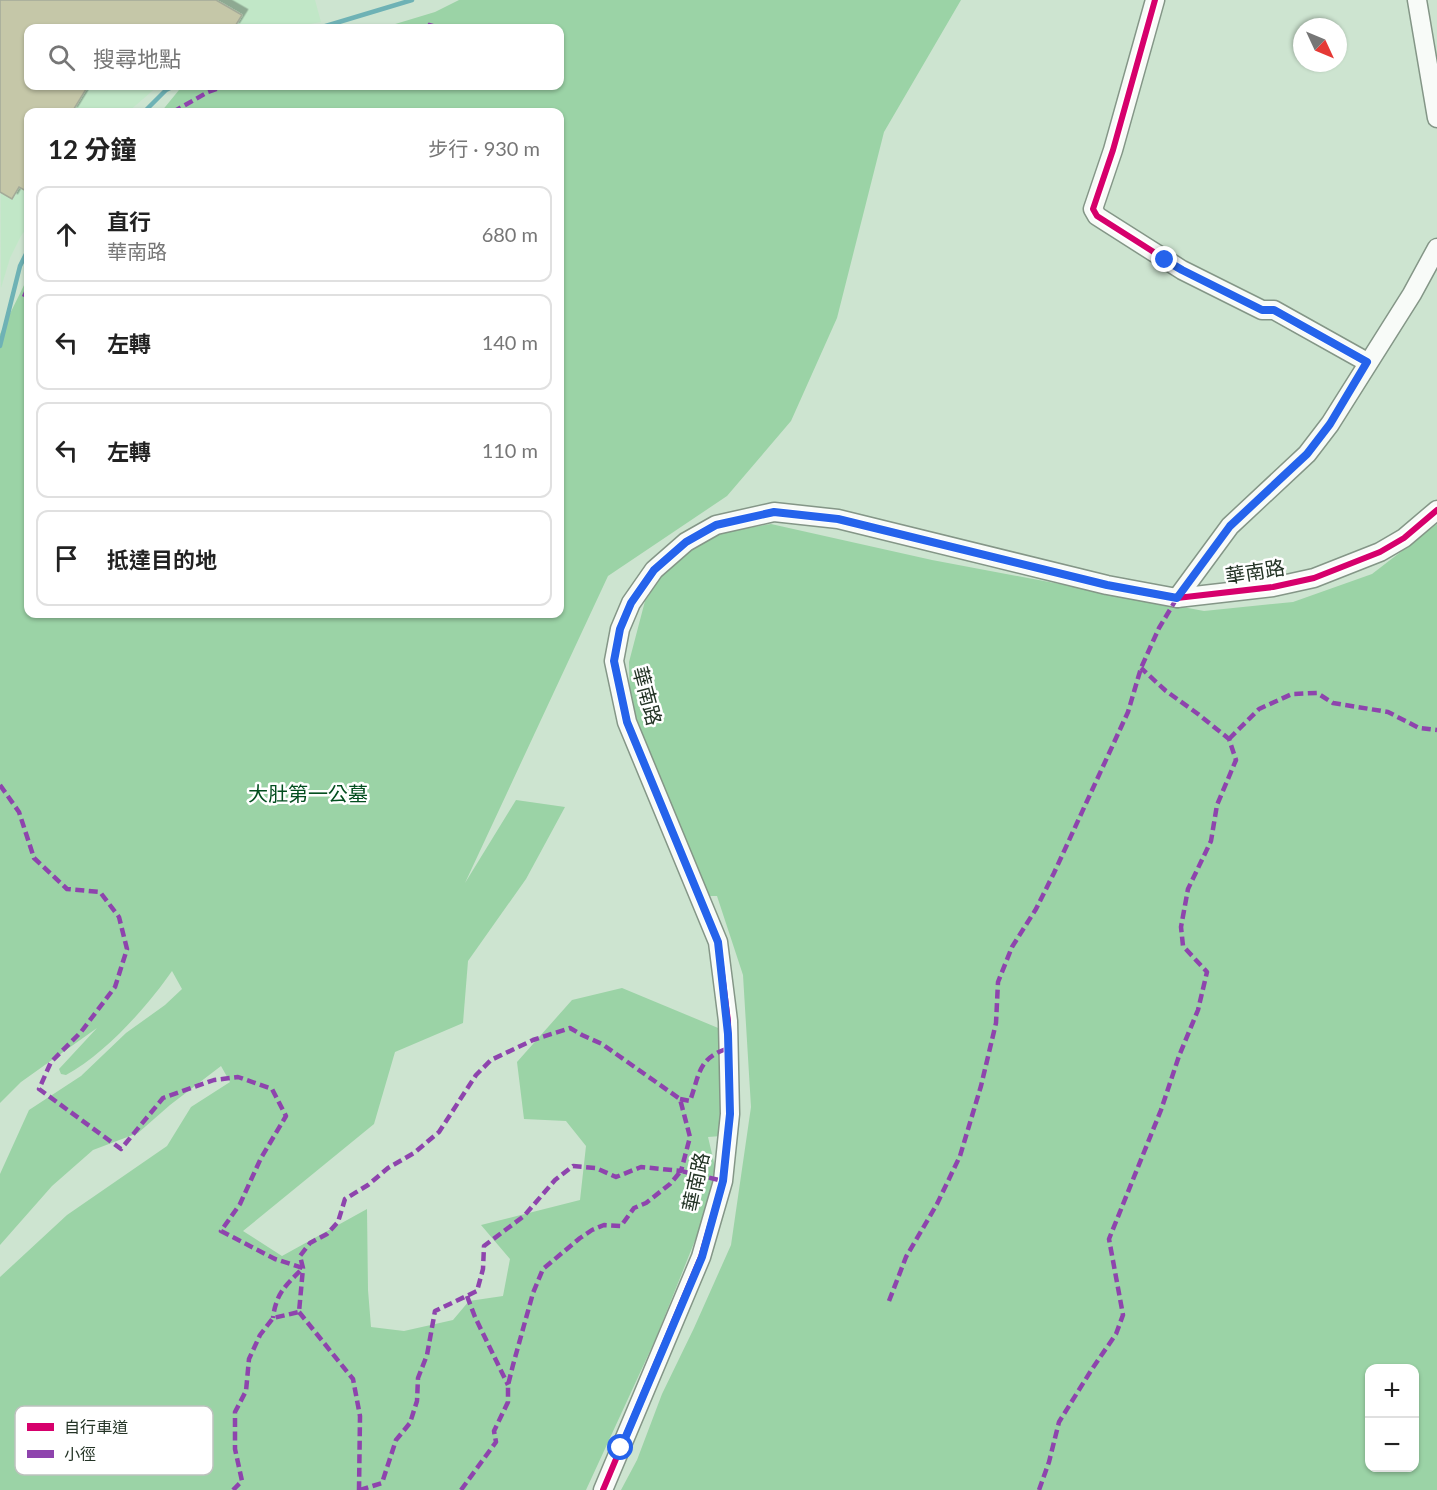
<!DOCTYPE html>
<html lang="zh-TW">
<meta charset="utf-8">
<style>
:root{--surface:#fff;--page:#f2f2f2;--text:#222;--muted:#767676;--line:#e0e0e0}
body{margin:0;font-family:Lato,"Noto Sans TC",sans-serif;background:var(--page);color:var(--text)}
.controls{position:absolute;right:18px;bottom:18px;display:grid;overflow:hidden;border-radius:12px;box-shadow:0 2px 4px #0004}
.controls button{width:54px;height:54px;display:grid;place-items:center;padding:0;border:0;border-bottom:2px solid var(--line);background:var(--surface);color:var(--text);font:30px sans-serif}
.compass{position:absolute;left:1293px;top:18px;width:54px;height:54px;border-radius:50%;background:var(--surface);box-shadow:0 2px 4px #0004;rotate:134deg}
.stop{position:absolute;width:18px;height:18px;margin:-14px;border:4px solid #2563eb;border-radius:50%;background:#fff}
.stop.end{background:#2563eb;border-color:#fff;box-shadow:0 2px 6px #0008}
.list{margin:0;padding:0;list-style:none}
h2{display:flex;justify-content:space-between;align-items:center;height:78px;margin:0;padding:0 24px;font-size:26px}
h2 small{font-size:20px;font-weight:400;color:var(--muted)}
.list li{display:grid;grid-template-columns:39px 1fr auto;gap:18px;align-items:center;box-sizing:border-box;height:96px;margin:0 12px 12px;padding:0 12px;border:2px solid var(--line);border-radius:12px}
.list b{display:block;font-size:22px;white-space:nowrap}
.list p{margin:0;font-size:20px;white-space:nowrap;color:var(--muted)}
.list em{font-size:20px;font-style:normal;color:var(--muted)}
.icon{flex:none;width:33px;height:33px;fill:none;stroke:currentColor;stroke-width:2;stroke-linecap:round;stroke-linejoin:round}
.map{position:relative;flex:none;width:1437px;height:1490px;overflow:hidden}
.search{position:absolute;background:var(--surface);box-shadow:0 2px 4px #0004;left:24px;top:24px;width:540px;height:66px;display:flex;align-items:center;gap:15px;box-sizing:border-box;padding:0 21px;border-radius:12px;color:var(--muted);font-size:22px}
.panel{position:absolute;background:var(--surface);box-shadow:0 2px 4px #0004;left:24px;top:108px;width:540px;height:510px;border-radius:12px}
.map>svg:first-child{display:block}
.built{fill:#c1e7c7}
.green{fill:#9bd3a6;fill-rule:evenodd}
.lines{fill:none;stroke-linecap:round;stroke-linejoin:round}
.stream{stroke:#6eb2b5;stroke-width:4.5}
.building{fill:#c5c7a8;stroke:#a4ab99;stroke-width:1.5;filter:url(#shadow)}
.minor-casing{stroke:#849687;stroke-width:21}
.minor{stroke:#f8fbf8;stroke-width:18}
.quiet{stroke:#8e44ad;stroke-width:4.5;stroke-dasharray:9 4.5;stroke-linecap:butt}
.cycleway-casing{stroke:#fff;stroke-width:10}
.cycleway{stroke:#d6006c;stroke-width:6}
.route{stroke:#2563eb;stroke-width:8}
.labels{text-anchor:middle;stroke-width:5;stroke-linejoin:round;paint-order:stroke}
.street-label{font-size:20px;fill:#243426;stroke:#fff}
.park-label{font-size:20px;fill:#034e1f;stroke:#fff}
.key{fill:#fff;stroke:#bdc2be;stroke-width:1.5}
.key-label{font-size:16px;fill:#243426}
</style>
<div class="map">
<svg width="1437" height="1490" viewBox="0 0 1437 1490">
<defs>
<filter id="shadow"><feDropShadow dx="5.5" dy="-5.5" stdDeviation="0" flood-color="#0004"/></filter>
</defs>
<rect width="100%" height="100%" fill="#cde4d0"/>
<!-- built -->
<path class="built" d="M 0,0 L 315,0 L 321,22 L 288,28 L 28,28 L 28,86 L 158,86 L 128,112 L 28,112 L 28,226 L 21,236 L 10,258 L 1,288 Z"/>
<!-- green -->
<g class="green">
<path d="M 459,0 L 961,0 L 884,132 L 837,318 L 791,421 L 727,496 L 608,576 L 465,883 L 516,800 L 565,807 L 526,879 L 468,961 L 463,1023 L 395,1052 L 374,1124 L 243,1231 L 282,1256 L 367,1209 L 368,1290 L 371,1327 L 404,1331 L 453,1320 L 469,1301 L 503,1296 L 510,1259 L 481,1225 L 580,1200 L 586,1146 L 566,1121 L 524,1119 L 517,1062 L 572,1000 L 622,988 L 723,1030 L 721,1136 L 708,1137 L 716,1171 L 700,1228 L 656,1338 L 586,1490 L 0,1490 L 0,1277 L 67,1215 L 167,1146 L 191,1107 L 230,1082 L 221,1066 L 170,1105 L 138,1133 L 93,1150 L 52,1186 L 0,1245 L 0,1174 L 29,1110 L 81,1076 L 126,1033 L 165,1005 L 182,989 L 172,971 C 147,1007 105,1054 66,1075 L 61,1074 L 59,1069 L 97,1028 L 21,1082 L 0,1103 L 0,334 L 28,277 L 28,614 L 560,614 L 560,112 L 161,112 L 179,90 L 193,86 L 560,86 L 560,28 L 382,28 L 435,12 Z"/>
<path d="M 771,524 L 932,560 L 1204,611 L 1293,602 L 1372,574 L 1437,524 L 1437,1490 L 621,1490 L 637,1460 L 662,1394 L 694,1328 L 731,1245 L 751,1107 L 743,975 L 717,896 L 707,896 L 630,707 L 629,662 L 645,601 L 665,571 L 706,535 ZM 1370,1368 L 1414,1368 L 1414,1468 L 1370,1468 Z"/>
</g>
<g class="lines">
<!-- stream -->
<g class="stream">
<path d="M 319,28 L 412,0"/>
<path d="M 144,112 L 166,90 L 174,86"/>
<path d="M 0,346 L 20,266 L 28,250"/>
</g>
</g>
<!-- building -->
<path class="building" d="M 0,0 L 216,0 L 242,15 L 234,28 L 28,28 L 28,86 L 88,86 L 72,112 L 28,112 L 28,192 L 19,187 L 12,199 L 0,192 Z"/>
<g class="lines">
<defs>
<g id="minor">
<path d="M 1155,0 L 1113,150 L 1093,209 L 1097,216 L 1182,270 L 1262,310 L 1274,310 L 1367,362"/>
<path d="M 1417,0 L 1437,118"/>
<path d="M 1177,598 L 1230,526 L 1307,454 L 1330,424 L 1412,294 L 1437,248"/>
<path d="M 603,1490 L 701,1257 L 723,1181 L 730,1114 L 728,1021 L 718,942 L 627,722 L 614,661 L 620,629 L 631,603 L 654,570 L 686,542 L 716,525 L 774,512 L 838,519 L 1107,585 L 1177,598 L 1273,587 L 1314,578 L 1380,552 L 1404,538 L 1437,510"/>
</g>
</defs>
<!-- minor casing -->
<use href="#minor" class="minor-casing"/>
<!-- minor -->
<use href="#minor" class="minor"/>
<!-- quiet -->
<g class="quiet">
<path d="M 415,28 L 429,25 L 440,28"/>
<path d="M 560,45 L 561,45"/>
<path d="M 173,112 L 208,92 L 225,86"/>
<path d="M 24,297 L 28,288"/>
<path d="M 1229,739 L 1259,709 L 1292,694 L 1317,693 L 1333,703 L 1388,712 L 1419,728 L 1437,730"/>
<path d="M 0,785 L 19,812 L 34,858 L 67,889 L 100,892 L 119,917 L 127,949 L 115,987 L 81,1032 L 51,1062 L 39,1089 L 121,1149 L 163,1098 L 214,1080 L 238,1077 L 272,1089 L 286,1116 L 261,1158 L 240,1204 L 221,1231 L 275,1259 L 303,1268 C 286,1285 276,1293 273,1318"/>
<path d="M 680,1099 L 690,1101 C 700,1073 698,1058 729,1048"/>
<path d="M 467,1296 L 475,1317 L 508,1385"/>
<path d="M 889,1301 L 906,1257 L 937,1204 L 960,1156 L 981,1086 L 996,1023 L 998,982 L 1012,947 L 1036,909 L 1054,873 L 1128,712 L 1141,668 L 1159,628 L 1177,598"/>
<path d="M 299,1312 L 353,1379 L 360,1416 L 359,1490"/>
<path d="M 233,1490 L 242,1481 L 235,1449 L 235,1412 L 246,1391 L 249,1359 L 260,1335 L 273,1318 L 299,1312 L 303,1268 L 300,1256 L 310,1243 L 327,1234 L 338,1222 L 345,1199 L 368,1185 L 388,1168 L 414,1153 L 439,1132 L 476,1075 L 491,1060 L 533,1040 L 570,1028 L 582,1035 L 602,1044 L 680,1099 L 690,1137 L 681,1171 L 641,1167 L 616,1177 L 596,1168 L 573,1166 L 555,1180 L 524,1216 L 484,1246 L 483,1269 L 477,1291 L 435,1311 L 427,1355 L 418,1378 L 417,1401 L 410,1423 L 396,1440 L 382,1483 L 360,1490"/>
<path d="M 461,1490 L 496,1442 L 494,1431 L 508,1402 L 508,1385 L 513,1365 L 533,1293 L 543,1269 L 580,1238 L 592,1230 L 604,1225 L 621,1226 L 634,1208 L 646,1203 L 670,1184 L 681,1171 L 723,1181"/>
<path d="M 1039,1490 L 1049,1462 L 1059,1422 L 1092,1369 L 1116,1334 L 1123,1315 L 1109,1239 L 1161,1110 L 1179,1056 L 1198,1010 L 1207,972 L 1183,946 L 1181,927 L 1188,889 L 1211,841 L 1217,805 L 1236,760 L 1229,739 L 1198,714 L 1166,691 L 1141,668"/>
</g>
<defs>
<g id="cycleway">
<path d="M 1155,0 L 1113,150 L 1093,209 L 1097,216 L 1182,270 L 1262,310 L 1274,310 L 1367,362"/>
<path d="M 603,1490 L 701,1257 L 723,1181 L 730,1114 L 728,1021 L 718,942 L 627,722 L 614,661 L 620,629 L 631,603 L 654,570 L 686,542 L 716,525 L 774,512 L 838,519 L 1107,585 L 1177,598 L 1273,587 L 1314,578 L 1380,552 L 1404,538 L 1437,510"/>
</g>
</defs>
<!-- cycleway casing -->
<use href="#cycleway" class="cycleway-casing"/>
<!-- cycleway -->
<use href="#cycleway" class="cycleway"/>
</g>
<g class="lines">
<!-- route -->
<path class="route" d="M 621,1448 L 702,1257 L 723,1181 L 730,1114 L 728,1034 L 718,942 L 627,722 L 614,661 L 620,629 L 631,603 L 654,570 L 686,542 L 716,525 L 774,512 L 838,519 L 1107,585 L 1177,598 L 1230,526 L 1307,454 L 1330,424 L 1367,362 L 1274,310 L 1262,310 L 1182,270 L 1165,260"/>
</g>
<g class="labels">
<!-- street labels -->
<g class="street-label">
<text transform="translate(1255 572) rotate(-9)" y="7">華南路</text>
<text transform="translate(647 696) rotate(75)" y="7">華南路</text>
<text transform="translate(696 1182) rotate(-78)" y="7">華南路</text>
</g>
<!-- park labels -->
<g class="park-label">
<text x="308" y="801">大肚第一公墓</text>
</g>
</g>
<!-- legend -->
<rect x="15" y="1406" width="198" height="69" rx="9" class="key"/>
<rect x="27" y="1423" width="27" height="8" fill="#d6006c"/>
<rect x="27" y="1450" width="27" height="8" fill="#8e44ad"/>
<g class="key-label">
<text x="64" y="1433">自行車道</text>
<text x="64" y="1460">小徑</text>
</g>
</svg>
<div class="controls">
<button>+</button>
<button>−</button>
</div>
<svg class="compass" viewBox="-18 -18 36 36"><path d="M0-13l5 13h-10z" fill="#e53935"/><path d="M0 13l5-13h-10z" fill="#767676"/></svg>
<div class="stop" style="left:621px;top:1448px"></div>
<div class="stop end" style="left:1165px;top:260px"></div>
<div class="search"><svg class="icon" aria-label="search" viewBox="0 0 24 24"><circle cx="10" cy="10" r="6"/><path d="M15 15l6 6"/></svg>搜尋地點</div>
<section class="panel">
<h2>12 分鐘<small>步行 · 930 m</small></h2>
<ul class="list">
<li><svg class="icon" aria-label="ahead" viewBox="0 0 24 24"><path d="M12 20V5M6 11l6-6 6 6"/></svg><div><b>直行</b><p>華南路</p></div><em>680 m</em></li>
<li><svg class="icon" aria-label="left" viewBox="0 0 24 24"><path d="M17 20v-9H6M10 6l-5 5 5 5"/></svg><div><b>左轉</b></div><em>140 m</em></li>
<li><svg class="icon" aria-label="left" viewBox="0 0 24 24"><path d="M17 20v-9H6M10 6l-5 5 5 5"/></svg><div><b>左轉</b></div><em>110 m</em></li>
<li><svg class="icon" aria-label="arrive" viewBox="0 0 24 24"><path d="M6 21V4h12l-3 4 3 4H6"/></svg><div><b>抵達目的地</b></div></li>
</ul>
</section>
</div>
